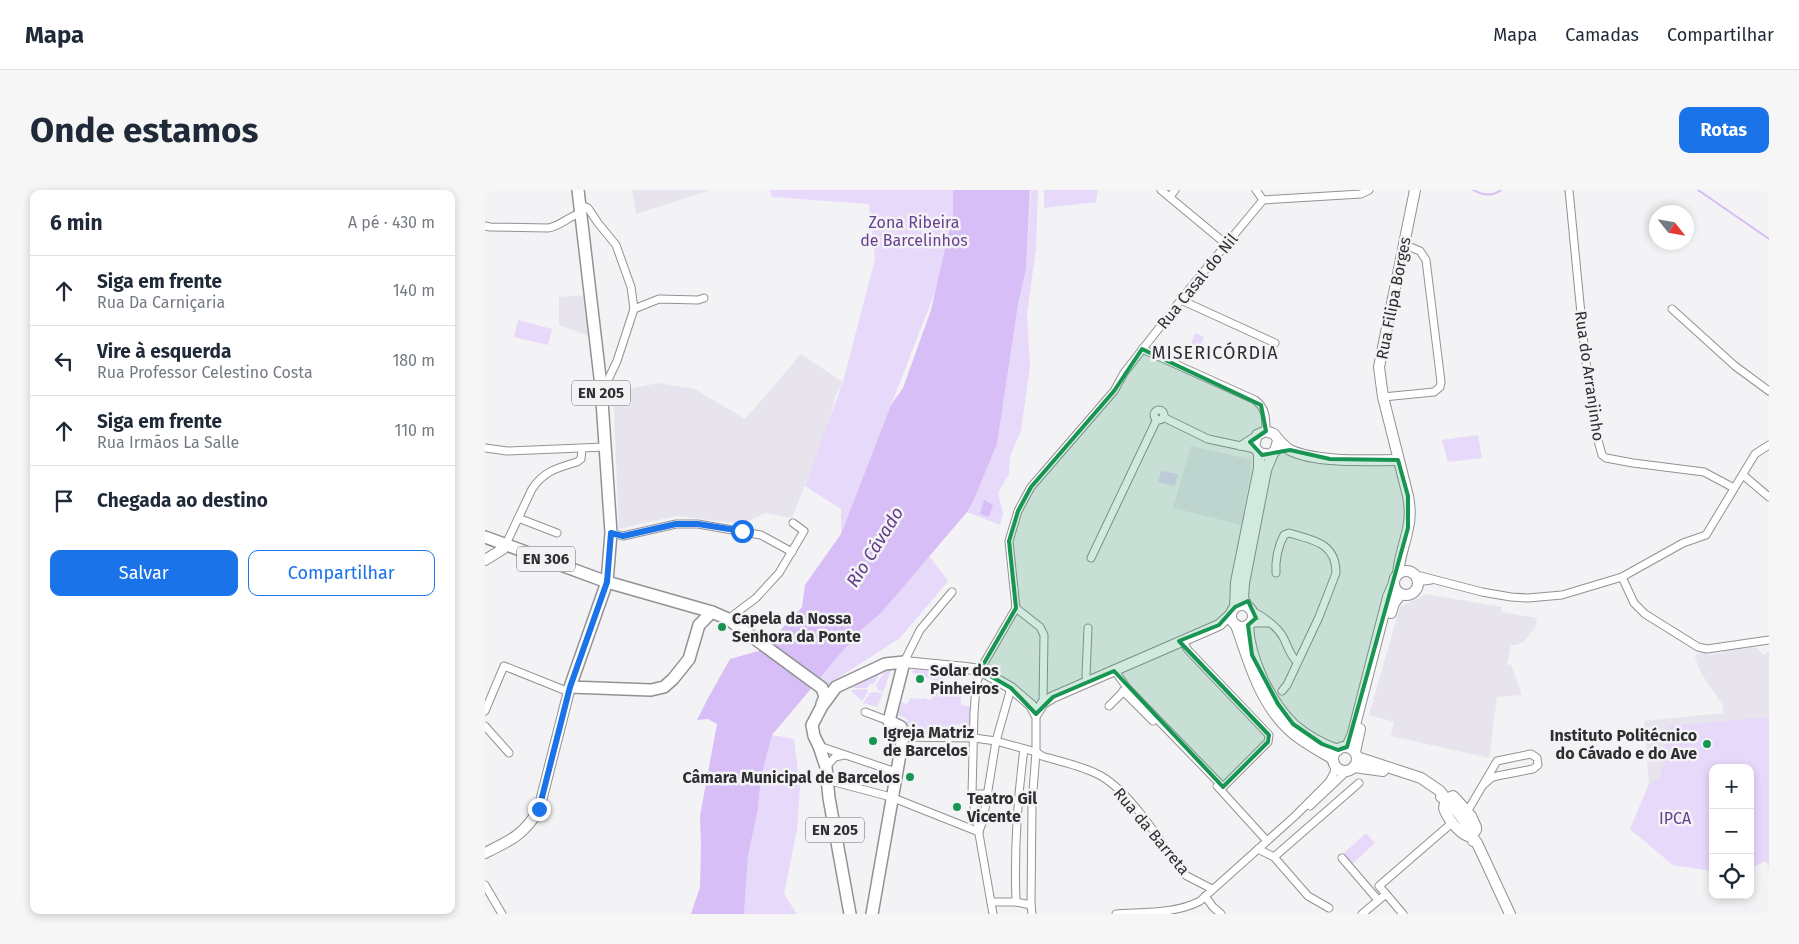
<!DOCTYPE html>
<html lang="pt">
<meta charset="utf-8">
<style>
:root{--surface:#fff;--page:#f6f6f7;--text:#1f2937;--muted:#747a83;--line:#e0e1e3;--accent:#1a73e8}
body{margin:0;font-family:"Fira Sans",sans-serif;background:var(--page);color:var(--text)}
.controls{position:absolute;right:15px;bottom:15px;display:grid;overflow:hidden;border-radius:10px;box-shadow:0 2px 8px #0003}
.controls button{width:45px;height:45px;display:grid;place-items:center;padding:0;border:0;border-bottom:1px solid var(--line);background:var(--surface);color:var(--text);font:25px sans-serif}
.compass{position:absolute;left:1164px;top:15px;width:45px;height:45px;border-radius:50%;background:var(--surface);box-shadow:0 2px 8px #0003;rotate:121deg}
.stop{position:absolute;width:15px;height:15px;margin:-11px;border:4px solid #1a73e8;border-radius:50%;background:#fff}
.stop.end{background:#1a73e8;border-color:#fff;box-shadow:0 1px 5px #0008}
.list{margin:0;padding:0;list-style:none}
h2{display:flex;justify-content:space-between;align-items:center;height:65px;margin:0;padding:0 20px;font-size:21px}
h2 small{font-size:16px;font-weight:400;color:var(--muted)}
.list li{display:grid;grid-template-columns:32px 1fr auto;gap:15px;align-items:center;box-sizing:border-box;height:70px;padding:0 20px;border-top:1px solid var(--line)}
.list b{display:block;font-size:19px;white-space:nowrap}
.list p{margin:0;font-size:16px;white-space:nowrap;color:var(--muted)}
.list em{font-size:16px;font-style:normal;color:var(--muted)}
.actions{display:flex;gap:10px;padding:15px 20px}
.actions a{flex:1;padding:11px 0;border:1px solid var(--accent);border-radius:10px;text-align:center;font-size:18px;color:var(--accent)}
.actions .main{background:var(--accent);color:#fff}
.icon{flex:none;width:28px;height:28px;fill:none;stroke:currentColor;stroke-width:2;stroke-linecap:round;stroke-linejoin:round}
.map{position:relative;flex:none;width:1284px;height:724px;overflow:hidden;border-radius:10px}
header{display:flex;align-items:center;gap:30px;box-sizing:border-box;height:70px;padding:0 25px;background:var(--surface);border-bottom:1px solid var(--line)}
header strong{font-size:24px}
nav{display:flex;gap:28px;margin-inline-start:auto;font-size:18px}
.intro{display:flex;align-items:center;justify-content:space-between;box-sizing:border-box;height:120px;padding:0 30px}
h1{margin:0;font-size:35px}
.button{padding:12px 22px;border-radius:10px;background:var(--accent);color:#fff;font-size:18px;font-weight:700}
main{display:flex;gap:30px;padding:0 30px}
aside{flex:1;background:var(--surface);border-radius:10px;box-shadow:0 2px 8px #0003}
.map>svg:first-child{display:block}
.built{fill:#e8e4ee}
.green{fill:#e7d9fa}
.water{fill:#d7bef6}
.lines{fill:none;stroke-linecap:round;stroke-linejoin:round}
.stream{stroke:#d7bef6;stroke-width:2}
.street-casing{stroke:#939194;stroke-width:9}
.secondary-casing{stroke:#939194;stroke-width:12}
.primary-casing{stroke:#939194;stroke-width:14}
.street{stroke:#fff;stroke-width:7}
.secondary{stroke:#fff;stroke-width:10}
.primary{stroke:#fff;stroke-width:11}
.route{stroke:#1a73e8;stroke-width:6}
.marked{fill:#189553;fill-opacity:0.2;stroke:#189553;stroke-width:4;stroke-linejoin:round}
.poi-dot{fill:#189553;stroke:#f3f2f5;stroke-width:2}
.labels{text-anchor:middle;stroke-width:5;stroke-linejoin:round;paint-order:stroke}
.shield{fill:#f3f2f5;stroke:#6a696b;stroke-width:1}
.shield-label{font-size:15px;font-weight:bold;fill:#2f2e30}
.park-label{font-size:16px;fill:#684091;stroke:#f3f2f5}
.street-label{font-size:16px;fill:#2f2e30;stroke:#f3f2f5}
.poi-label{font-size:16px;font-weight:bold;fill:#2f2e30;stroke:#f3f2f5;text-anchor:start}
.neighbourhood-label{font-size:18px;letter-spacing:1px;fill:#2f2e30;stroke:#f3f2f5}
.water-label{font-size:18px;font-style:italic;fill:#643b8c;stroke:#f3f2f5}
</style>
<header>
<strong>Mapa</strong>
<nav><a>Mapa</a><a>Camadas</a><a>Compartilhar</a></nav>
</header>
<div class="intro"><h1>Onde estamos</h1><a class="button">Rotas</a></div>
<main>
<aside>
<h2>6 min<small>A pé · 430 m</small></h2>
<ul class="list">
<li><svg class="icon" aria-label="ahead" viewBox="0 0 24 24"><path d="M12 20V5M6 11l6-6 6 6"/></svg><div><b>Siga em frente</b><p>Rua Da Carniçaria</p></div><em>140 m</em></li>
<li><svg class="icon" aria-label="left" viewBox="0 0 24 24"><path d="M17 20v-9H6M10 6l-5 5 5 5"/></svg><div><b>Vire à esquerda</b><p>Rua Professor Celestino Costa</p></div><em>180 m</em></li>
<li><svg class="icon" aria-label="ahead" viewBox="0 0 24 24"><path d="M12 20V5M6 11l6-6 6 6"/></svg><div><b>Siga em frente</b><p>Rua Irmãos La Salle</p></div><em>110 m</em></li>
<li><svg class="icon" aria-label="arrive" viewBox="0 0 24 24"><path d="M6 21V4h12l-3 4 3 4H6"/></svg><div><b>Chegada ao destino</b></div></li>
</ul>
<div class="actions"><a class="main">Salvar</a><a>Compartilhar</a></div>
</aside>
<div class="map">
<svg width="1284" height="724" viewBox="0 0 1284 724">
<rect width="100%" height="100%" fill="#f3f2f5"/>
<!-- built -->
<g class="built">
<path d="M 147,0 L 226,0 L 151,24 Z"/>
<path d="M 102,105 L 107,147 L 74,135 L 74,107 Z"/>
<path d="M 316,164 L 358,192 L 350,207 L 342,239 L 307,328 L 280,323 L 258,334 L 191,326 L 134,339 L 128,202 L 173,193 L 210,199 L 260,229 Z"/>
<path d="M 706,256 L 767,270 L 757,335 L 688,318 Z"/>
<path d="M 941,404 L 1017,417 L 1016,422 L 1052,428 L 1050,438 L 1039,451 L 1032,455 L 1026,455 L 1022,476 L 1026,474 L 1037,505 L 1012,507 L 1004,568 L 906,546 L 909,532 L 884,525 L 915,417 Z"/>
<path d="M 1265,455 L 1265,457 L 1272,458 L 1278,465 L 1284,461 L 1284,456 L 1284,676 L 1280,671 L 1265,679 L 1265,578 L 1228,578 L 1228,681 L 1188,675 L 1145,639 L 1164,594 L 1159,531 L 1238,523 L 1237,514 L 1216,483 L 1210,468 L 1211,464 L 1220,462 L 1224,465 L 1237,463 L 1240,459 Z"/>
</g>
<!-- green -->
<g class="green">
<path d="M 285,0 L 478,0 L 481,22 L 356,344 L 356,319 L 320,296 L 358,192 L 390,69 L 384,14 L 287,7 Z"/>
<path d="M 546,0 L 553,0 L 551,59 L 542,124 L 545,176 L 536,241 L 525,266 L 524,284 L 513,303 L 518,323 L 515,335 L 482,322 L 488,312 L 512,254 L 533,115 L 541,79 Z"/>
<path d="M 559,0 L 613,0 L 611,12 L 559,18 Z"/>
<path d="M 33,130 L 67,139 L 63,155 L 29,147 Z"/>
<path d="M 710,143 L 719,147 L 714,160 L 705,156 Z"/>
<path d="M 993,245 L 997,268 L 963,272 L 957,250 Z"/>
<path d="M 676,281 L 693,284 L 690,296 L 673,292 Z"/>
<path d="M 444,366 L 463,391 L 415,448 L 342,495 L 332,491 L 361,457 L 372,450 L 376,440 L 396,423 Z"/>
<path d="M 430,479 L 458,484 L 459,500 L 476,505 L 476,515 L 487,517 L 487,534 L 469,535 L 467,546 L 421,546 L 422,529 L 413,525 L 417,512 L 422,514 L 426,508 L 437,509 L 438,508 L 446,510 L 452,491 L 426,482 Z"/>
<path d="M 406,480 L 398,502 L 393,500 L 391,495 L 400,481 Z"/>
<path d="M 395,483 L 389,494 L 385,494 L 382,498 L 366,498 Z"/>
<path d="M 382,499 L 383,502 L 377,511 L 365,500 Z"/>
<path d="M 391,502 L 398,504 L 392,517 L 378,513 L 385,503 Z"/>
<path d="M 1284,527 L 1284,676 L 1280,671 L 1265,679 L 1265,578 L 1228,578 L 1228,681 L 1188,675 L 1145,639 L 1164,594 L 1174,589 L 1180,567 L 1179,541 L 1185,536 Z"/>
<path d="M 287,545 L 309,549 L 315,597 L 312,640 L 299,704 L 312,724 L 259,724 L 263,666 L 273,619 L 276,587 Z"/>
<path d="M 881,643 L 890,653 L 866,675 L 857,665 Z"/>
</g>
<!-- water -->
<g class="water">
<path d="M 468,0 L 545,0 L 541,79 L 533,115 L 512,254 L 488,312 L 482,322 L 396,423 L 376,440 L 372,450 L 361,457 L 287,545 L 276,587 L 273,619 L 263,666 L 259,724 L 206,724 L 215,697 L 216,656 L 215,626 L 232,534 L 223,529 L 212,530 L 222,510 L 245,469 L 277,460 L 317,417 L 320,395 L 356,344 L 406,215 L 418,198 L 446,120 L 468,24 Z"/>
<path d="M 499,310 L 508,315 L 504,327 L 495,324 Z"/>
</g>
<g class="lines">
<!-- stream -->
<g class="stream">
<path d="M 988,0 C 997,5 1007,7 1016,0"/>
<path d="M 1213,0 L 1284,49"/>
</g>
<defs>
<g id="street">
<path d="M 676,0 L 741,54"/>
<path d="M 771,0 L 778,10"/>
<path d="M 1084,0 L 1100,165 L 1111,243 L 1117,265 L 1121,268 L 1148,273 L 1219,282 L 1249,298"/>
<path d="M 685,7 L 690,0"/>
<path d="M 95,15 L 103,18 L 113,33 L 131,55 L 146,97 L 149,119 L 132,171 L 122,192 L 116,196"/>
<path d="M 0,36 L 5,37 L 63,38 C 76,36 82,27 96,23"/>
<path d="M 696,110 L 790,153"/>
<path d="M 149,119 L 174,109 L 213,110 L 219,108"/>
<path d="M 1187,119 L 1250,176 L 1284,201"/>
<path d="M 657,159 L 770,210 C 781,218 781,228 781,241"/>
<path d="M 898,207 L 949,202 L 955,197 L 956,192 L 941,70 L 935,61 L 918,54"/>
<circle cx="674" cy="225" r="5"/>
<path d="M 678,227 L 723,249 L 770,259"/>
<path d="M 755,256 L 772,245"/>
<path d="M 0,258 L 22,261 L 120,257"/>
<path d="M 1258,285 L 1284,307"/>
<path d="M 33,328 L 72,343"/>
<path d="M 126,343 L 138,346 L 191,334 L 213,334 L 276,345 L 307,362"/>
<path d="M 21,354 L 47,299 C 59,281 72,278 92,272 L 96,269 L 97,259"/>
<path d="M 606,368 L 672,229"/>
<path d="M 791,383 C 790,371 793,356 799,345 L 804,343 C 827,350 851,352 851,383 L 834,427 L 802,495 L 797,501"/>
<path d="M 928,384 L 997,402 L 1026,407 L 1043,408 L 1077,405 L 1137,387 L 1198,353 L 1221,345 L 1270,264 L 1284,255"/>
<path d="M 1137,387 L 1149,413 L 1160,424 L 1213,457 L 1222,459 L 1284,450"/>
<path d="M 932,392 L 946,390"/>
<path d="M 531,418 L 524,351 L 533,321 L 546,297 L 629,201 L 639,183 L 706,97 L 778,10 L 876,4 L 884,0"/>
<path d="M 531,418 L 555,437 L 559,445 L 558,513"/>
<path d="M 767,421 C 777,426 792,436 798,447 C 803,456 804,464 812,472"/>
<path d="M 243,429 L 271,408 L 294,383 L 319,341 L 308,333"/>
<path d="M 765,433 L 783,433"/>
<path d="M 419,472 L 435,440 L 467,402"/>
<path d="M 630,481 L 642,498 L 738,597 L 783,552 L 784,545 L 703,460 L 697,450"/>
<path d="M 602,493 L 601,485 L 603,438"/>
<path d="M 638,501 L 668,531"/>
<path d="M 624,516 L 641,499"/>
<path d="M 0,521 L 19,476 L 84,502"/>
<path d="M 380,522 L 404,531"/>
<path d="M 0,536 L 24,563"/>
<path d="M 418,547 L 489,548 L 511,551 L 551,562 L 557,566 C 576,572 599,576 616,586 C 646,603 677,653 696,681 L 702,686 L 727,699"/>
<path d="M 334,556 L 411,582"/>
<path d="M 341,577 L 350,567 L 359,565"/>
<path d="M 342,590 L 406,607 L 494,642"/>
<path d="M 732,596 L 782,651"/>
<path d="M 487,604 L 503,604"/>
<path d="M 825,616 L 863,580"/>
<path d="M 982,622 L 1012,571 L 1046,564 L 1052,568 L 1053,575 L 1048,579 L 1012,586 L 1006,588 L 998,595"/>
<path d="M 494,641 L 498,631 L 511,551 L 526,498"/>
<path d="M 773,659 L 789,667 L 823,706 L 844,718"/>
<path d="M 789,667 L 874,593"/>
<path d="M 857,668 L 893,710"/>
<path d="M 0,695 L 17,724"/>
<path d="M 901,704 L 918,724"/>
<path d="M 720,706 L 728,717 L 736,724"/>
<path d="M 506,712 L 531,712 L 546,715"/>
<path d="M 531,712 C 529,659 532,612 539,559"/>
<path d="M 508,724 L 487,604 L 489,523 L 491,497 L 495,480 L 531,418"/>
<path d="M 547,724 L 546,715 L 547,614 L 551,562 L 551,524"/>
<path d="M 631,724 C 658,722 691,724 715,711 L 810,626 L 844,592 L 849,583 L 850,575"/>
<path d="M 877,724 L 901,704 L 894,696 L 968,632"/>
</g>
<g id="secondary">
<path d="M 793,251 L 790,261 L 784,265 L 774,263 L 769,256 L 772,245 L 781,241 L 789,244 C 794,250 797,255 805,260 C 832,273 884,270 913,270"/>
<path d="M 0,370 L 18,359 L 21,354"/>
<circle cx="921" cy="393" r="12"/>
<path d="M 913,384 C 914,368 920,354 923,338 C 926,327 925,317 923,306 L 898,207 L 894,177 L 930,0"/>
<circle cx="757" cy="426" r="11"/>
<path d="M 762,416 L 758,408 L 759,393 L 781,280 L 788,263"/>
<path d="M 750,417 L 751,392 L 774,278 L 774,263"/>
<path d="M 906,423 L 909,413 L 916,404"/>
<path d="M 751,435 C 764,472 774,511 803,539 C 815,551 833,560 848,569"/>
<path d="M 763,435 C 764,468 785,512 809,535 C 822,546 836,554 853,560"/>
<path d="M 419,472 L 481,478 L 495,480 L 526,498 L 546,515 L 551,524 L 558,513 L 568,507 L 734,435 L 746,424"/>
<path d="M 862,557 L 868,543 L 903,407 L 909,393"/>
<circle cx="860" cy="569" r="12"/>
<path d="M 870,562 L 875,539"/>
<path d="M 872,567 L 936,588 L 955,601 L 961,609 L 968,606 L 971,609 L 986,626 L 991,637 L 991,640 L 986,645 L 992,653 L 1025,724"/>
<path d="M 869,577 L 898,581"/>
<path d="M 956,607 L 961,609 L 959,618 C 962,628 974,643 983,646 L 986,645"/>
<path d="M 961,609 C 972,622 984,634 988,651"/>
<path d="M 0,663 C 25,651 40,644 54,619 L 85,497"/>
</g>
<g id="primary">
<path d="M 93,0 L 116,196 L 126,343 L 122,392 L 85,497 L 166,500 L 179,497 L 188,489 L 204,469 L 214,435 L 227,422"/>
<path d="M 0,347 L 122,392 L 227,422 L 243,429 L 337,498 L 340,507 L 337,514"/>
<path d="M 365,724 L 344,608 L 341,577 L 334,556 L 329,546 L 327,535 L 337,516 L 351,497 L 400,474 L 419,472 L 404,531 L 416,537 L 418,547 L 387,724"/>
</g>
</defs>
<!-- street casing -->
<use href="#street" class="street-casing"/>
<!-- secondary casing -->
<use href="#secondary" class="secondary-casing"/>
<!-- primary casing -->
<use href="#primary" class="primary-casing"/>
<!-- street -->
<use href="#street" class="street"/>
<!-- secondary -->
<use href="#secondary" class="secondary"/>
<!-- primary -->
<use href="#primary" class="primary"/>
</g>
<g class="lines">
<!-- route -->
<path class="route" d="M 54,619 L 85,497 L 122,392 L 126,343 L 138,346 L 191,334 L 213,334 L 257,341"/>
</g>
<!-- marked area -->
<path class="marked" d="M 657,159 L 776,215 L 781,241 L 765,252 L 777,265 L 805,260 L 845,269 L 913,270 L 923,306 L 923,338 L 862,557 L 853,560 L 837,554 L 808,534 L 793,514 L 767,465 L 763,435 L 771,428 L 763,411 L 750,417 L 734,435 L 694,451 L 784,545 L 783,552 L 738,597 L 629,481 L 568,507 L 551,524 L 526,498 L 495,480 L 531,418 L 524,351 L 533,321 L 546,297 L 629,201 Z"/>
<!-- markers -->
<g class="poi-dot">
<circle cx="237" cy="437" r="5"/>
<circle cx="435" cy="489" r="5"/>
<circle cx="388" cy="551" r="5"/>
<circle cx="1222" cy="554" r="5"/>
<circle cx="425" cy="587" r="5"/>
<circle cx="472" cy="617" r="5"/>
</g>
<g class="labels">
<!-- shield labels -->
<g class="shield">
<rect x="87" y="190.5" width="58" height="25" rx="4"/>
<rect x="32" y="356.5" width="58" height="25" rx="4"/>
<rect x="321" y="627.5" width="58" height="25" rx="4"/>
</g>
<g class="shield-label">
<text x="116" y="208">EN 205</text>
<text x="61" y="374">EN 306</text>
<text x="350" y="645">EN 205</text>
</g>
<!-- park labels -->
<g class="park-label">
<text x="429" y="38">Zona Ribeira<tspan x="429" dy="18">de Barcelinhos</tspan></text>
<text x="1190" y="634">IPCA</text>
</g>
<!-- street labels -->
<g class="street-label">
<text transform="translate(712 91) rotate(-51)" y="6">Rua Casal do Nil</text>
<text transform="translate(908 108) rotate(-79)" y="6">Rua Filipa Borges</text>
<text transform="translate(1105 186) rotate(82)" y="6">Rua do Arranjinho</text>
<text transform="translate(667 641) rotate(50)" y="6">Rua da Barreta</text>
</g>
<!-- poi labels -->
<g class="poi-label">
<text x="247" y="434">Capela da Nossa<tspan x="247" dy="18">Senhora da Ponte</tspan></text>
<text x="445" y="486">Solar dos<tspan x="445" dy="18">Pinheiros</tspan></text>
<text x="398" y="548">Igreja Matriz<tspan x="398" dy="18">de Barcelos</tspan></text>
<text x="1212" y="551" text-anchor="end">Instituto Politécnico<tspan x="1212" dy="18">do Cávado e do Ave</tspan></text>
<text x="415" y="593" text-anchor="end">Câmara Municipal de Barcelos</text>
<text x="482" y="614">Teatro Gil<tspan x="482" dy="18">Vicente</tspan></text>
</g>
<!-- neighbourhood labels -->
<g class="neighbourhood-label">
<text x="730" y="169">MISERICÓRDIA</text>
</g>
<!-- water labels -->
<g class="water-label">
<text transform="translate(390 357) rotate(-58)" y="6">Rio Cávado</text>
</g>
</g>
</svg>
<div class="controls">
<button>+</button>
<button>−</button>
<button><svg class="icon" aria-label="locate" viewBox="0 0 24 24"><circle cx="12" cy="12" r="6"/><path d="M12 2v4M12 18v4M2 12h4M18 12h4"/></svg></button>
</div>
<svg class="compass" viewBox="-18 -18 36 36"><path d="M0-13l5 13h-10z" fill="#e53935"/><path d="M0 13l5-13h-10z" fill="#747a83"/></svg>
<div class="stop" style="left:257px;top:341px"></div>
<div class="stop end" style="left:54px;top:619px"></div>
</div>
</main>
